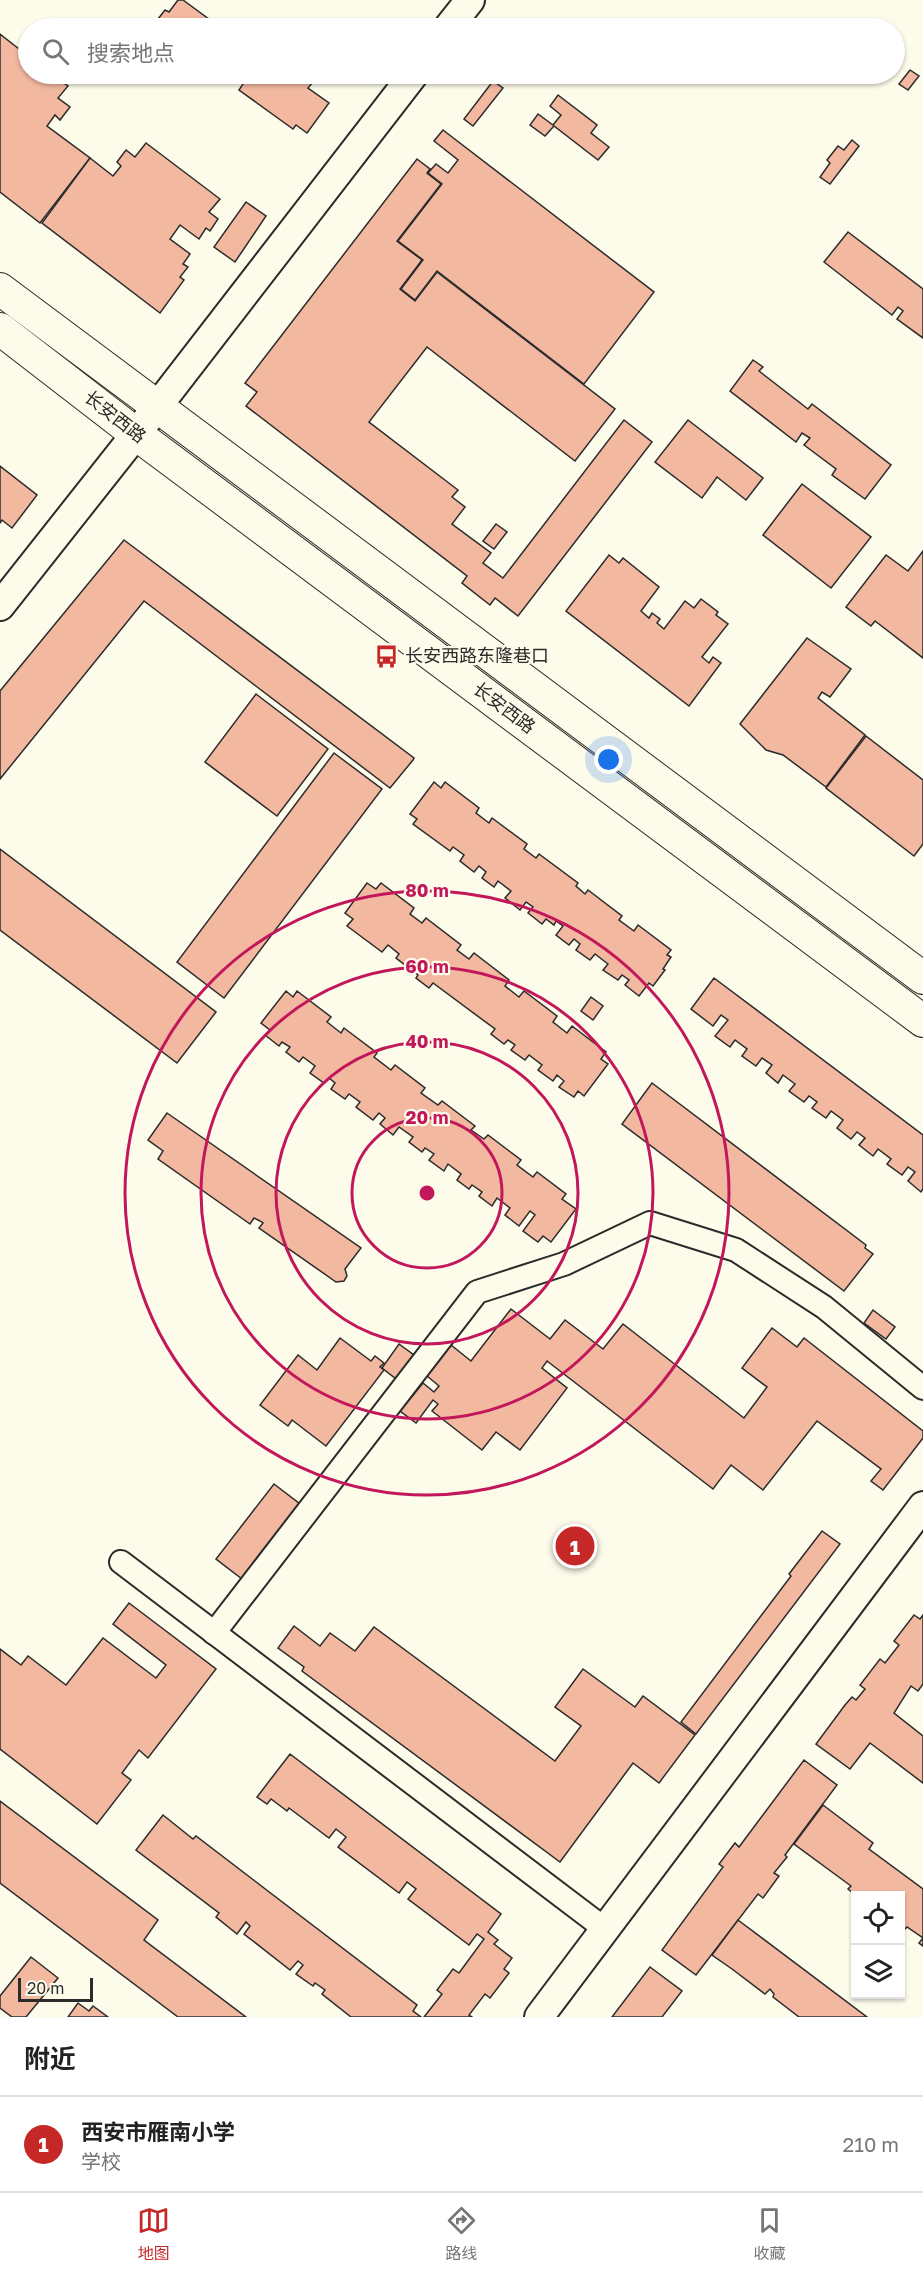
<!DOCTYPE html>
<html lang="zh">
<meta charset="utf-8">
<style>
:root{--surface:#fff;--page:#f2f2f2;--text:#222;--muted:#767676;--line:#e0e0e0;--accent:#c62828}
body{margin:0;font-family:"Golos Text","Noto Sans SC",sans-serif;background:var(--page);color:var(--text)}
.controls{position:absolute;right:18px;bottom:18px;display:grid;overflow:hidden;border-radius:0px;box-shadow:0 2px 4px #0004}
.controls button{width:54px;height:54px;display:grid;place-items:center;padding:0;border:0;border-bottom:2px solid var(--line);background:var(--surface);color:var(--text);font:30px sans-serif}
.scale{position:absolute;left:18px;bottom:15px;width:75px;box-sizing:border-box;padding-left:6px;border:3px solid #2b2b2b;border-top:0;font-size:16px;line-height:21px;white-space:nowrap;color:#2b2b2b;-webkit-text-stroke:4px #fdfbea;paint-order:stroke}
.you{position:absolute;left:609px;top:760px;width:21px;height:21px;margin:-15px;border:4px solid #fff;border-radius:50%;background:#1a73e8;box-shadow:0 0 0 9px #1a73e833}
.badge{display:grid;place-items:center;width:39px;height:39px;border-radius:50%;background:var(--accent);color:#fff;font-size:20px;font-weight:700}
.pin{position:absolute;translate:-50% -50%;border:3px solid #fff;box-shadow:0 2px 6px #0006}
.list{margin:0;padding:0;list-style:none}
h2{display:flex;justify-content:space-between;align-items:center;height:78px;margin:0;padding:0 24px;font-size:26px}
h2 small{font-size:20px;font-weight:400;color:var(--muted)}
.list li{display:grid;grid-template-columns:39px 1fr auto;gap:18px;align-items:center;box-sizing:border-box;height:96px;padding:0 24px;border-top:2px solid var(--line)}
.list b{display:block;font-size:22px;white-space:nowrap}
.list p{margin:0;font-size:20px;white-space:nowrap;color:var(--muted)}
.list em{font-size:20px;font-style:normal;color:var(--muted)}
.icon{flex:none;width:33px;height:33px;fill:none;stroke:currentColor;stroke-width:2;stroke-linecap:round;stroke-linejoin:round}
.map{position:relative;flex:none;width:923px;height:2017px;overflow:hidden}
.search{position:absolute;background:var(--surface);box-shadow:0 2px 4px #0004;left:18px;right:18px;top:18px;height:66px;display:flex;align-items:center;gap:15px;box-sizing:border-box;padding:0 21px;border-radius:33px;color:var(--muted);font-size:22px}
.sheet{height:174px;background:var(--surface)}
nav{display:flex;justify-content:space-around;align-items:center;box-sizing:border-box;height:84px;border-top:2px solid var(--line);background:var(--surface);font-size:16px;color:var(--muted)}
nav a{display:grid;justify-items:center;gap:3px}
nav .on{color:var(--accent)}
.map>svg:first-child{display:block}
.building{fill:#f2b8a0;stroke:#2b2b2b;stroke-width:1.5}
.lines{fill:none;stroke-linecap:round;stroke-linejoin:round}
.minor-casing{stroke:#2b2b2b;stroke-width:26}
.tertiary-casing{stroke:#2b2b2b;stroke-width:32}
.secondary-casing{stroke:#2b2b2b;stroke-width:34}
.minor{stroke:#fdfbea;stroke-width:22}
.tertiary{stroke:#fdfbea;stroke-width:28}
.secondary{stroke:#fdfbea;stroke-width:32}
.ring{fill:none;stroke:#c2185b;stroke-width:3}
.labels{text-anchor:middle;stroke-width:4.5;stroke-linejoin:round;paint-order:stroke}
.street-label{font-size:18px;fill:#2b2b2b;stroke:#fdfbea}
.poi-label{font-size:18px;fill:#2b2b2b;stroke:#fdfbea;text-anchor:start}
.centre{fill:#c2185b;stroke:#fdfbea;stroke-width:3}
.ring-label{font-size:18px;text-anchor:middle;font-weight:bold;fill:#c2185b;stroke:#fdfbea;stroke-width:4.5;stroke-linejoin:round;paint-order:stroke}
</style>
<div class="map">
<svg width="923" height="2017" viewBox="0 0 923 2017">
<rect width="100%" height="100%" fill="#fdfbea"/>
<!-- building -->
<g class="building">
<path d="M 178,0 L 183,0 L 221,28 L 151,28 L 165,10 L 169,12 Z"/>
<path d="M 0,34 L 28,56 L 28,74 L 51,74 L 68,86 L 58,98 L 70,107 L 60,120 L 55,115 L 47,126 L 90,158 L 40,223 L 0,192 Z"/>
<path d="M 910,70 L 919,76 L 908,90 L 899,84 Z"/>
<path d="M 212,74 L 302,74 L 313,82 L 308,88 L 329,103 L 307,133 L 296,125 L 293,129 L 239,90 L 243,84 L 230,74 L 224,83 Z"/>
<path d="M 493,81 L 503,88 L 473,126 L 464,119 Z"/>
<path d="M 558,95 L 597,125 L 591,133 L 609,147 L 598,160 L 554,126 L 545,136 L 530,125 L 538,114 L 553,125 L 561,115 L 550,106 Z"/>
<path d="M 443,130 L 654,292 L 584,384 L 437,271 L 415,300 L 401,289 L 423,260 L 398,241 L 442,184 L 428,173 L 436,164 L 448,173 L 458,160 L 434,141 Z"/>
<path d="M 852,140 L 859,146 L 830,184 L 820,177 L 830,163 L 827,160 L 838,146 L 844,150 Z"/>
<path d="M 146,143 L 220,199 L 209,212 L 218,219 L 210,231 L 206,228 L 199,239 L 180,225 L 170,239 L 190,254 L 183,264 L 188,267 L 180,277 L 184,280 L 160,313 L 42,223 L 90,158 L 113,176 L 121,166 L 117,162 L 126,150 L 135,157 Z"/>
<path d="M 417,159 L 430,169 L 427,173 L 441,184 L 397,241 L 422,260 L 400,289 L 415,301 L 437,272 L 615,409 L 575,461 L 427,347 L 369,422 L 458,490 L 452,497 L 465,507 L 452,524 L 491,553 L 483,563 L 503,578 L 624,420 L 652,442 L 518,616 L 495,598 L 490,605 L 462,583 L 467,576 L 246,406 L 257,392 L 245,383 Z"/>
<path d="M 246,202 L 266,216 L 235,262 L 214,247 Z"/>
<path d="M 848,232 L 923,289 L 923,338 L 897,319 L 903,311 L 898,307 L 892,315 L 824,262 Z"/>
<path d="M 753,360 L 763,367 L 759,371 L 808,409 L 812,404 L 891,465 L 865,499 L 832,475 L 836,469 L 804,445 L 810,438 L 802,433 L 796,442 L 730,391 Z"/>
<path d="M 688,420 L 763,478 L 746,500 L 717,477 L 702,498 L 655,462 Z"/>
<path d="M 0,466 L 37,495 L 12,528 L 2,520 L 0,523 Z"/>
<path d="M 802,484 L 871,537 L 831,588 L 763,535 Z"/>
<path d="M 496,524 L 507,532 L 494,549 L 483,541 Z"/>
<path d="M 124,540 L 414,758 L 413,760 L 390,788 L 144,601 L 0,779 L 0,691 Z"/>
<path d="M 923,551 L 923,658 L 875,621 L 871,626 L 846,607 L 886,555 L 908,571 Z"/>
<path d="M 609,555 L 619,563 L 623,558 L 659,587 L 641,611 L 649,618 L 652,613 L 660,619 L 657,623 L 664,629 L 685,601 L 694,608 L 701,599 L 718,612 L 716,615 L 728,624 L 702,657 L 709,663 L 713,657 L 721,663 L 689,706 L 566,611 Z"/>
<path d="M 807,638 L 851,669 L 830,697 L 822,692 L 818,698 L 865,735 L 826,787 L 783,755 L 766,750 L 740,724 Z"/>
<path d="M 256,694 L 328,749 L 277,816 L 205,762 Z"/>
<path d="M 866,736 L 923,780 L 923,844 L 914,856 L 826,788 Z"/>
<path d="M 334,753 L 382,789 L 224,998 L 177,962 Z"/>
<path d="M 434,782 L 441,788 L 445,782 L 479,808 L 476,813 L 489,823 L 492,818 L 527,844 L 524,849 L 536,858 L 539,854 L 578,883 L 576,886 L 585,894 L 588,890 L 622,916 L 619,920 L 634,931 L 638,925 L 671,950 L 667,955 L 671,957 L 663,969 L 665,970 L 653,986 L 649,983 L 639,996 L 625,985 L 629,980 L 622,975 L 618,980 L 603,970 L 608,964 L 595,954 L 590,960 L 576,950 L 580,944 L 574,939 L 569,945 L 556,935 L 563,926 L 556,921 L 554,925 L 546,919 L 542,924 L 528,913 L 533,907 L 526,902 L 520,910 L 505,898 L 511,891 L 498,881 L 494,887 L 482,878 L 486,872 L 479,866 L 474,872 L 460,861 L 464,855 L 453,847 L 450,851 L 413,824 L 417,819 L 410,814 Z"/>
<path d="M 0,849 L 216,1012 L 177,1063 L 0,930 Z"/>
<path d="M 367,883 L 376,889 L 381,883 L 414,908 L 410,914 L 422,923 L 426,918 L 461,945 L 457,950 L 469,959 L 474,953 L 509,980 L 505,986 L 519,997 L 524,991 L 557,1016 L 553,1022 L 567,1033 L 572,1026 L 606,1052 L 601,1059 L 608,1064 L 584,1096 L 578,1091 L 574,1097 L 559,1087 L 564,1081 L 557,1075 L 553,1081 L 538,1070 L 542,1065 L 529,1055 L 525,1060 L 511,1050 L 515,1045 L 508,1040 L 504,1044 L 491,1034 L 495,1029 L 433,983 L 429,988 L 416,978 L 418,975 L 396,958 L 399,954 L 388,945 L 382,952 L 347,926 L 353,919 L 345,913 Z"/>
<path d="M 714,978 L 923,1135 L 923,1189 L 921,1192 L 908,1181 L 915,1172 L 908,1167 L 902,1175 L 887,1164 L 891,1159 L 878,1149 L 873,1156 L 859,1145 L 865,1138 L 857,1132 L 851,1139 L 837,1128 L 843,1120 L 831,1111 L 826,1118 L 812,1108 L 817,1102 L 809,1096 L 804,1102 L 789,1091 L 795,1084 L 783,1075 L 778,1083 L 766,1073 L 772,1065 L 762,1058 L 756,1066 L 742,1056 L 747,1049 L 735,1040 L 730,1047 L 715,1036 L 728,1020 L 721,1015 L 713,1026 L 691,1009 Z"/>
<path d="M 286,991 L 293,997 L 297,991 L 331,1017 L 327,1022 L 341,1033 L 344,1028 L 377,1053 L 374,1057 L 391,1070 L 395,1065 L 425,1088 L 421,1093 L 438,1105 L 442,1101 L 475,1126 L 471,1130 L 484,1139 L 488,1135 L 521,1160 L 517,1165 L 533,1177 L 537,1172 L 566,1194 L 562,1199 L 576,1209 L 551,1242 L 543,1236 L 538,1242 L 523,1231 L 535,1215 L 530,1211 L 519,1226 L 505,1215 L 510,1208 L 497,1198 L 492,1206 L 479,1196 L 482,1192 L 472,1185 L 469,1189 L 457,1180 L 461,1174 L 448,1164 L 444,1171 L 429,1160 L 434,1154 L 425,1148 L 422,1152 L 409,1142 L 413,1137 L 399,1127 L 393,1135 L 380,1124 L 385,1118 L 379,1113 L 373,1120 L 356,1107 L 360,1102 L 349,1094 L 345,1099 L 331,1089 L 335,1083 L 329,1078 L 324,1083 L 310,1073 L 315,1066 L 303,1057 L 299,1062 L 286,1052 L 290,1047 L 282,1042 L 279,1046 L 265,1035 L 270,1030 L 261,1023 Z"/>
<path d="M 591,997 L 603,1006 L 593,1020 L 581,1011 Z"/>
<path d="M 652,1083 L 866,1245 L 865,1248 L 873,1254 L 844,1291 L 622,1124 Z"/>
<path d="M 167,1113 L 361,1248 L 345,1269 L 347,1276 L 344,1281 L 336,1282 L 259,1228 L 263,1223 L 260,1221 L 254,1218 L 250,1224 L 158,1159 L 163,1151 L 148,1140 Z"/>
<path d="M 511,1309 L 550,1339 L 565,1320 L 603,1349 L 623,1324 L 744,1418 L 767,1387 L 742,1368 L 772,1328 L 797,1347 L 804,1338 L 923,1431 L 923,1438 L 883,1490 L 871,1481 L 881,1469 L 817,1421 L 763,1490 L 731,1465 L 713,1489 L 547,1361 L 542,1368 L 567,1388 L 520,1450 L 496,1432 L 482,1450 L 432,1411 L 438,1404 L 433,1400 L 416,1423 L 400,1411 L 423,1383 L 434,1392 L 439,1386 L 427,1376 L 451,1345 L 471,1361 Z"/>
<path d="M 873,1310 L 895,1327 L 886,1339 L 864,1323 Z"/>
<path d="M 340,1338 L 371,1361 L 375,1356 L 384,1363 L 380,1367 L 384,1370 L 326,1446 L 292,1420 L 288,1426 L 260,1405 L 298,1355 L 317,1370 Z"/>
<path d="M 399,1344 L 418,1358 L 400,1382 L 382,1368 Z"/>
<path d="M 274,1484 L 300,1504 L 242,1579 L 216,1559 Z"/>
<path d="M 822,1531 L 840,1544 L 696,1734 L 681,1722 L 791,1576 L 789,1574 Z"/>
<path d="M 129,1603 L 216,1669 L 148,1758 L 139,1750 L 122,1773 L 131,1780 L 97,1824 L 0,1749 L 0,1649 L 21,1665 L 28,1656 L 66,1685 L 103,1638 L 156,1678 L 166,1665 L 113,1624 Z"/>
<path d="M 914,1615 L 920,1619 L 923,1615 L 923,1684 L 918,1691 L 911,1686 L 894,1713 L 923,1736 L 923,1783 L 870,1743 L 850,1769 L 816,1744 L 845,1705 L 852,1697 L 856,1700 L 865,1689 L 860,1685 L 880,1659 L 885,1663 L 899,1645 L 894,1641 Z"/>
<path d="M 294,1626 L 320,1646 L 330,1633 L 355,1651 L 374,1627 L 555,1761 L 581,1726 L 555,1707 L 583,1669 L 635,1707 L 643,1696 L 695,1735 L 659,1783 L 633,1763 L 560,1862 L 302,1671 L 304,1667 L 278,1648 Z"/>
<path d="M 290,1754 L 501,1914 L 488,1932 L 498,1940 L 494,1944 L 512,1958 L 504,1969 L 509,1973 L 490,1998 L 485,1994 L 469,2015 L 472,2017 L 424,2017 L 442,1994 L 437,1990 L 453,1969 L 459,1973 L 484,1939 L 477,1934 L 469,1945 L 408,1899 L 416,1889 L 407,1882 L 399,1893 L 338,1847 L 346,1837 L 336,1829 L 329,1838 L 289,1808 L 287,1811 L 271,1799 L 267,1804 L 257,1797 Z"/>
<path d="M 804,1760 L 837,1785 L 785,1855 L 787,1857 L 774,1873 L 779,1876 L 763,1898 L 758,1894 L 696,1975 L 662,1950 L 723,1867 L 719,1864 L 735,1843 L 739,1847 Z"/>
<path d="M 0,1801 L 158,1920 L 144,1940 L 246,2017 L 178,2017 L 0,1883 Z"/>
<path d="M 823,1805 L 873,1843 L 869,1849 L 923,1889 L 923,1946 L 919,1943 L 923,1938 L 907,1927 L 902,1932 L 900,1931 L 900,1896 L 856,1896 L 848,1889 L 851,1886 L 794,1844 Z"/>
<path d="M 163,1815 L 193,1839 L 196,1836 L 417,2005 L 413,2011 L 421,2017 L 351,2017 L 322,1994 L 325,1990 L 315,1983 L 313,1986 L 296,1974 L 303,1965 L 298,1961 L 290,1970 L 244,1934 L 250,1926 L 246,1922 L 237,1934 L 216,1917 L 219,1913 L 136,1850 Z"/>
<path d="M 738,1920 L 867,2017 L 799,2017 L 773,1997 L 774,1994 L 770,1989 L 765,1994 L 732,1969 L 712,1955 Z"/>
<path d="M 31,1957 L 58,1978 L 26,2017 L 12,2017 L 0,2008 L 0,1996 Z"/>
<path d="M 650,1967 L 682,1991 L 662,2017 L 612,2017 Z"/>
<path d="M 78,2003 L 89,2011 L 93,2006 L 108,2017 L 68,2017 Z"/>
</g>
<g class="lines">
<defs>
<g id="minor">
<path d="M 121,1562 L 605,1929"/>
<path d="M 214,1633 L 477,1292 L 564,1264 L 650,1223 L 736,1250 L 824,1307 L 923,1388"/>
</g>
<g id="tertiary">
<path d="M 448,28 L 470,0"/>
<path d="M 0,606 L 136,434 L 414,74"/>
<path d="M 539,2017 L 923,1506"/>
</g>
<g id="secondary">
<path d="M 0,289 L 923,978"/>
<path d="M 0,329 L 136,434 L 923,1021"/>
</g>
</defs>
<!-- minor casing -->
<use href="#minor" class="minor-casing"/>
<!-- tertiary casing -->
<use href="#tertiary" class="tertiary-casing"/>
<!-- secondary casing -->
<use href="#secondary" class="secondary-casing"/>
<!-- minor -->
<use href="#minor" class="minor"/>
<!-- tertiary -->
<use href="#tertiary" class="tertiary"/>
<!-- secondary -->
<use href="#secondary" class="secondary"/>
</g>
<!-- distance rings -->
<g class="ring">
<circle cx="427" cy="1193" r="75"/>
<circle cx="427" cy="1193" r="151"/>
<circle cx="427" cy="1193" r="226"/>
<circle cx="427" cy="1193" r="302"/>
</g>
<!-- icons -->
<defs>
<symbol id="bus-bare" viewBox="-9 -9 18 18"><path d="M-5-6H5V4H4V6H2V4H-2V6H-4V4H-5ZM-3.5-4V0h7V-4ZM-3.5 1.2v1.5H-2V1.2ZM2 1.2v1.5H3.5V1.2Z" fill="#c62828" stroke="#fdfbea" stroke-width="2.5" paint-order="stroke"/></symbol>
</defs>
<g fill-rule="evenodd">
<use href="#bus-bare" x="370" y="640" width="33" height="33"/>
</g>
<g class="labels">
<!-- street labels -->
<g class="street-label">
<text transform="translate(115 417) rotate(38)" y="6">长安西路</text>
<text transform="translate(504 708) rotate(37)" y="6">长安西路</text>
</g>
<!-- poi labels -->
<g class="poi-label">
<text x="405" y="662">长安西路东隆巷口</text>
</g>
</g>
<circle cx="427" cy="1193" r="9" class="centre"/>
<g class="ring-label">
<text x="427" y="897">80 m</text>
<text x="427" y="973">60 m</text>
<text x="427" y="1048">40 m</text>
<text x="427" y="1124">20 m</text>
</g>
</svg>
<div class="controls">
<button><svg class="icon" aria-label="locate" viewBox="0 0 24 24"><circle cx="12" cy="12" r="6"/><path d="M12 2v4M12 18v4M2 12h4M18 12h4"/></svg></button>
<button><svg class="icon" aria-label="layers" viewBox="0 0 24 24"><path d="M12 4l9 5-9 5-9-5zM3 14l9 5 9-5"/></svg></button>
</div>
<div class="scale">20 m</div>
<div class="you"></div>
<div class="pin badge" style="left:575px;top:1546px">1</div>
<div class="search"><svg class="icon" aria-label="search" viewBox="0 0 24 24"><circle cx="10" cy="10" r="6"/><path d="M15 15l6 6"/></svg>搜索地点</div>
</div>
<section class="sheet">
<h2>附近<small></small></h2>
<ul class="list">
<li><span class="badge">1</span><div><b>西安市雁南小学</b><p>学校</p></div><em>210 m</em></li>
</ul>
</section>
<nav>
<a class="on"><svg class="icon" aria-label="map" viewBox="0 0 24 24"><path d="M3 6l6-2 6 2 6-2v14l-6 2-6-2-6 2zM9 4v14M15 6v14"/></svg>地图</a>
<a><svg class="icon" aria-label="directions" viewBox="0 0 24 24"><path d="M12 3l9 9-9 9-9-9zM9 14v-3h6M13 9l2 2-2 2"/></svg>路线</a>
<a><svg class="icon" aria-label="saved" viewBox="0 0 24 24"><path d="M7 4h10v16l-5-4-5 4z"/></svg>收藏</a>
</nav>
